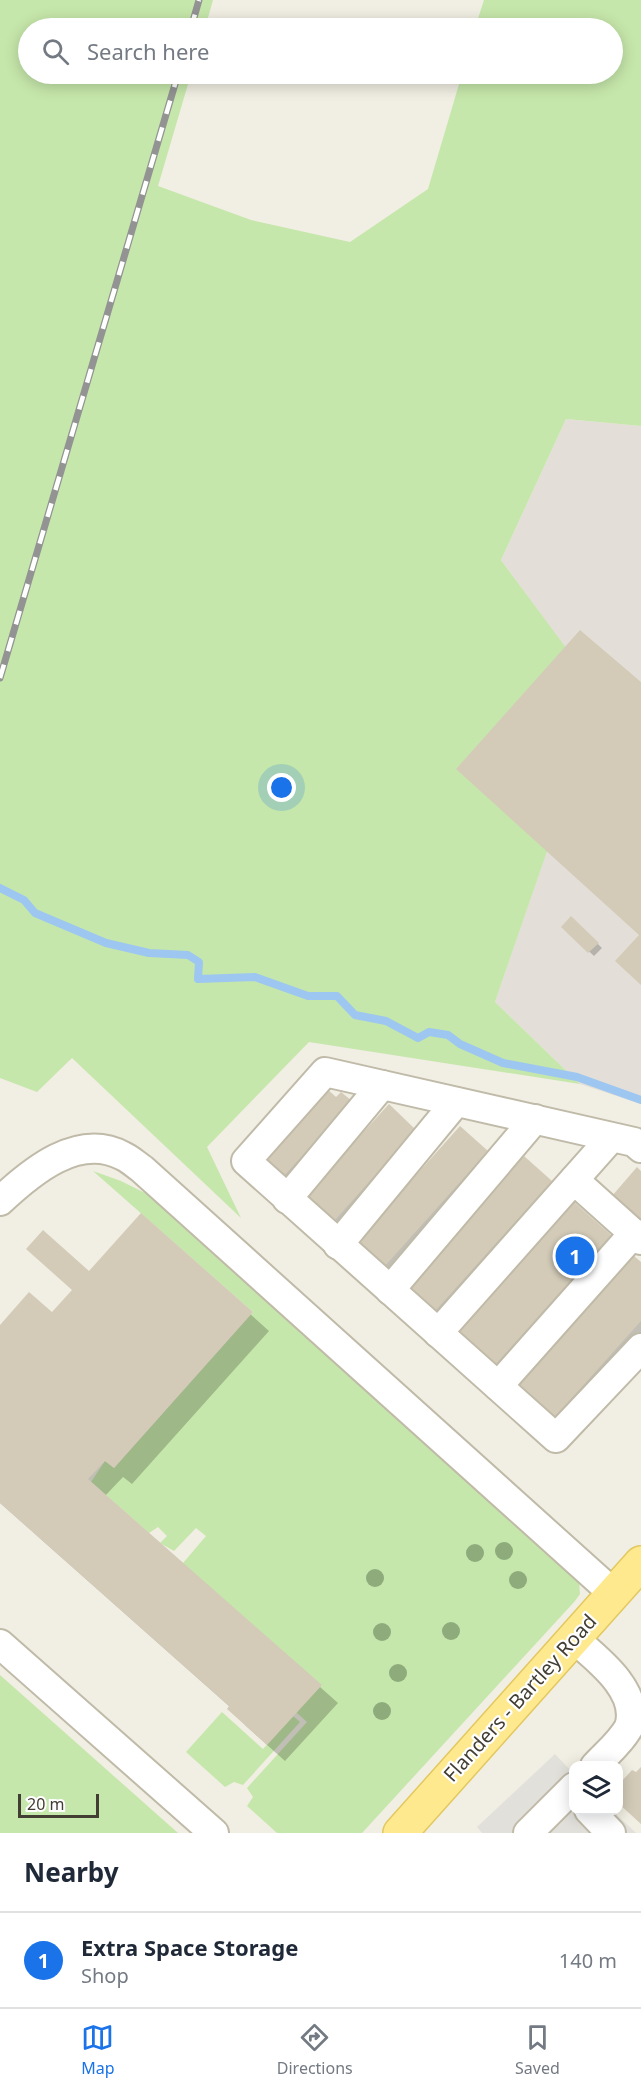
<!DOCTYPE html>
<style>
:root{--surface:#fff;--page:#f2f2f3;--text:#1f2937;--muted:#747a83;--line:#e0e1e3;--accent:#1a73e8}
body{margin:0;font-family:"Noto Sans",sans-serif;background:var(--page);color:var(--text)}
.controls{position:absolute;right:18px;bottom:18px;display:grid;overflow:hidden;border-radius:12px;box-shadow:0 3px 15px #0003}
.controls button{width:54px;height:54px;display:grid;place-items:center;padding:0;border:0;border-bottom:2px solid var(--line);background:var(--surface);color:var(--text);font:30px sans-serif}
.scale{position:absolute;left:18px;bottom:15px;width:81px;box-sizing:border-box;padding-left:6px;border:3px solid #433e33;border-top:0;font-size:16px;line-height:21px;white-space:nowrap;color:#433e33;-webkit-text-stroke:4px #fff;paint-order:stroke}
.you{position:absolute;left:282px;top:788px;width:21px;height:21px;margin:-15px;border:4px solid #fff;border-radius:50%;background:#1a73e8;box-shadow:0 0 0 9px #1a73e833}
.badge{display:grid;place-items:center;width:39px;height:39px;border-radius:50%;background:var(--accent);color:#fff;font-size:20px;font-weight:700}
.pin{position:absolute;translate:-50% -50%;border:3px solid #fff;box-shadow:0 2px 6px #0006}
.list{margin:0;padding:0;list-style:none}
h2{display:flex;justify-content:space-between;align-items:center;height:78px;margin:0;padding:0 24px;font-size:26px}
h2 small{font-size:20px;font-weight:400;color:var(--muted)}
.list li{display:grid;grid-template-columns:39px 1fr auto;gap:18px;align-items:center;box-sizing:border-box;height:96px;padding:0 24px;border-top:2px solid var(--line)}
.list b{display:block;font-size:22px;white-space:nowrap}
.list p{margin:0;font-size:20px;white-space:nowrap;color:var(--muted)}
.list em{font-size:20px;font-style:normal;color:var(--muted)}
.icon{flex:none;width:33px;height:33px;fill:none;stroke:currentColor;stroke-width:2;stroke-linecap:round;stroke-linejoin:round}
.map{position:relative;flex:none;width:641px;height:1833px;overflow:hidden}
.search{position:absolute;background:var(--surface);box-shadow:0 3px 15px #0003;left:18px;right:18px;top:18px;height:66px;display:flex;align-items:center;gap:15px;box-sizing:border-box;padding:0 21px;border-radius:33px;color:var(--muted);font-size:22px}
.sheet{height:174px;background:var(--surface)}
nav{display:flex;justify-content:space-around;align-items:center;box-sizing:border-box;height:84px;border-top:2px solid var(--line);background:var(--surface);font-size:16px;color:var(--muted)}
nav a{display:grid;justify-items:center;gap:3px}
nav .on{color:var(--accent)}
.map>svg:first-child{display:block}
.industrial{fill:#e3dfd8}
.green{fill:#c6e7ab}
.parking{fill:#e2e0db}
.shadow{fill:#0003}
.lines{fill:none;stroke-linecap:round;stroke-linejoin:round}
.stream{stroke:#9dc7f0;stroke-width:8}
.building{fill:#d3cbb8}
.minor-casing{stroke:#c0baa8;stroke-width:32}
.major-casing{stroke:#e3c85f;stroke-width:36}
.minor{stroke:#fff;stroke-width:28}
.major{stroke:#fee98f;stroke-width:33}
.rail-casing{stroke:#939393;stroke-width:7}
.rail{stroke:#fff;stroke-width:4.5;stroke-dasharray:14;stroke-linecap:butt}
.tree{fill:#8eab7c}
.labels{text-anchor:middle;stroke-width:4.5;stroke-linejoin:round;paint-order:stroke}
.street-label{font-size:20px;fill:#433e33;stroke:#fff}
</style>
<div class="map">
<svg width="641" height="1833" viewBox="0 0 641 1833">
<rect width="100%" height="100%" fill="#f1eee3"/>
<!-- industrial -->
<path class="industrial" d="M 566,419 L 641,426 L 641,1104 L 580,1084 L 495,1002 L 600,695 L 501,560 Z"/>
<!-- green -->
<g class="green">
<path d="M 0,0 L 213,0 L 205,28 L 28,28 L 28,74 L 191,74 L 158,186 L 251,220 L 350,242 L 428,189 L 462,74 L 612,74 L 612,28 L 475,28 L 484,0 L 641,0 L 641,426 L 566,419 L 501,560 L 601,695 L 495,1002 L 580,1084 L 309,1042 L 207,1147 L 241,1218 L 72,1058 L 37,1092 L 0,1078 Z"/>
<path d="M 93,1171 L 121,1181 L 151,1196 L 579,1580 L 580,1594 L 575,1601 L 362,1833 L 277,1833 L 247,1806 L 253,1797 L 247,1788 L 307,1722 L 297,1713 L 183,1563 L 206,1536 L 196,1528 L 174,1551 L 160,1543 L 167,1536 L 158,1527 L 149,1533 L 91,1482 L 105,1461 L 114,1468 L 253,1312 Z"/>
<path d="M 0,1675 L 178,1833 L 0,1833 Z"/>
<path d="M 222,1712 L 263,1749 L 293,1716 L 300,1722 L 243,1785 L 234,1782 L 225,1787 L 186,1752 Z"/>
</g>
<!-- parking -->
<path class="parking" d="M 555,1754 L 573,1773 L 574,1810 L 613,1811 L 636,1833 L 482,1833 L 477,1827 Z"/>
<!-- shadow -->
<g class="shadow">
<path d="M 572,919 L 602,948 L 594,956 L 563,927 Z"/>
<path d="M 351,1103 L 299,1189 L 279,1172 Z"/>
<path d="M 460,1128 L 501,1166 L 400,1278 L 373,1254 Z"/>
<path d="M 415,1131 L 350,1233 L 308,1195 Z"/>
<path d="M 551,1182 L 564,1196 L 450,1323 L 423,1298 Z"/>
<path d="M 141,1215 L 269,1331 L 132,1484 L 123,1477 L 105,1496 L 338,1703 L 285,1761 L 246,1726 L 230,1707 L 0,1503 L 0,1327 L 52,1314 Z"/>
<path d="M 610,1236 L 623,1250 L 510,1376 L 474,1344 Z"/>
<path d="M 641,1264 L 641,1350 L 570,1430 L 520,1384 Z"/>
</g>
<g class="lines">
<!-- stream -->
<path class="stream" d="M 0,888 L 24,900 L 35,913 L 106,943 L 149,953 L 188,955 L 199,962 L 198,979 L 255,977 L 308,996 L 337,996 L 355,1015 L 386,1021 L 418,1038 L 429,1032 L 448,1035 L 460,1044 L 503,1063 L 577,1077 L 641,1100"/>
</g>
<!-- building -->
<g class="building">
<path d="M 580,630 L 641,682 L 641,985 L 615,961 L 639,935 L 456,769 Z"/>
<path d="M 571,916 L 599,943 L 588,953 L 561,927 Z"/>
<path d="M 327,1089 L 336,1097 L 341,1092 L 352,1101 L 284,1176 L 264,1158 Z"/>
<path d="M 389,1104 L 416,1130 L 335,1220 L 306,1195 Z"/>
<path d="M 460,1126 L 488,1151 L 385,1266 L 357,1241 Z"/>
<path d="M 524,1156 L 552,1181 L 436,1310 L 408,1285 Z"/>
<path d="M 637,1167 L 641,1171 L 641,1221 L 612,1196 Z"/>
<path d="M 574,1202 L 611,1235 L 496,1364 L 459,1331 Z"/>
<path d="M 141,1213 L 253,1312 L 114,1468 L 105,1461 L 88,1479 L 322,1685 L 267,1745 L 227,1709 L 229,1706 L 0,1503 L 0,1325 L 29,1292 L 52,1312 L 72,1290 L 26,1249 L 43,1230 L 89,1271 Z"/>
<path d="M 633,1255 L 641,1262 L 641,1321 L 555,1417 L 518,1384 Z"/>
<path d="M 641,1767 L 641,1824 L 618,1803 L 618,1792 L 622,1788 L 621,1782 L 632,1770 L 636,1772 Z"/>
</g>
<g class="lines">
<defs>
<g id="minor">
<path d="M 641,1148 L 634,1142 L 325,1072 L 246,1161 L 556,1438 L 641,1348"/>
<path d="M 574,1180 L 641,1240"/>
<path d="M 287,1199 L 382,1085"/>
<path d="M 0,1201 C 31,1172 78,1132 123,1156 C 130,1159 136,1165 142,1169 L 614,1594"/>
<path d="M 338,1245 L 456,1102"/>
<path d="M 390,1290 L 535,1119"/>
<path d="M 438,1333 L 611,1138"/>
<path d="M 498,1386 L 634,1233"/>
<path d="M 573,1638 C 596,1658 641,1691 629,1727 C 621,1742 606,1754 595,1766"/>
<path d="M 0,1644 L 214,1833"/>
<path d="M 589,1810 L 611,1833"/>
<path d="M 528,1833 L 574,1787"/>
</g>
<path id="major" d="M 400,1833 L 641,1563"/>
</defs>
<!-- minor casing -->
<use href="#minor" class="minor-casing"/>
<!-- major casing -->
<use href="#major" class="major-casing"/>
<!-- minor -->
<use href="#minor" class="minor"/>
<!-- major -->
<use href="#major" class="major"/>
<defs>
<g id="rail">
<path d="M 191,28 L 199,0"/>
<path d="M 0,678 L 178,74"/>
</g>
</defs>
<!-- rail casing -->
<use href="#rail" class="rail-casing"/>
<!-- rail -->
<use href="#rail" class="rail"/>
</g>
<!-- trees -->
<g class="tree">
<circle cx="504" cy="1551" r="9"/>
<circle cx="475" cy="1553" r="9"/>
<circle cx="375" cy="1578" r="9"/>
<circle cx="518" cy="1580" r="9"/>
<circle cx="451" cy="1631" r="9"/>
<circle cx="382" cy="1632" r="9"/>
<circle cx="398" cy="1673" r="9"/>
<circle cx="382" cy="1711" r="9"/>
</g>
<g class="labels">
<!-- street labels -->
<g class="street-label">
<text transform="translate(520 1698) rotate(-48)" y="7">Flanders - Bartley Road</text>
</g>
</g>
</svg>
<div class="controls">
<button><svg class="icon" aria-label="layers" viewBox="0 0 24 24"><path d="M12 4l9 5-9 5-9-5zM3 14l9 5 9-5"/></svg></button>
</div>
<div class="scale">20 m</div>
<div class="you"></div>
<div class="pin badge" style="left:575px;top:1256px">1</div>
<div class="search"><svg class="icon" aria-label="search" viewBox="0 0 24 24"><circle cx="10" cy="10" r="6"/><path d="M15 15l6 6"/></svg>Search here</div>
</div>
<section class="sheet">
<h2>Nearby<small></small></h2>
<ul class="list">
<li><span class="badge">1</span><div><b>Extra Space Storage</b><p>Shop</p></div><em>140 m</em></li>
</ul>
</section>
<nav>
<a class="on"><svg class="icon" aria-label="map" viewBox="0 0 24 24"><path d="M3 6l6-2 6 2 6-2v14l-6 2-6-2-6 2zM9 4v14M15 6v14"/></svg>Map</a>
<a><svg class="icon" aria-label="directions" viewBox="0 0 24 24"><path d="M12 3l9 9-9 9-9-9zM9 14v-3h6M13 9l2 2-2 2"/></svg>Directions</a>
<a><svg class="icon" aria-label="saved" viewBox="0 0 24 24"><path d="M7 4h10v16l-5-4-5 4z"/></svg>Saved</a>
</nav>
